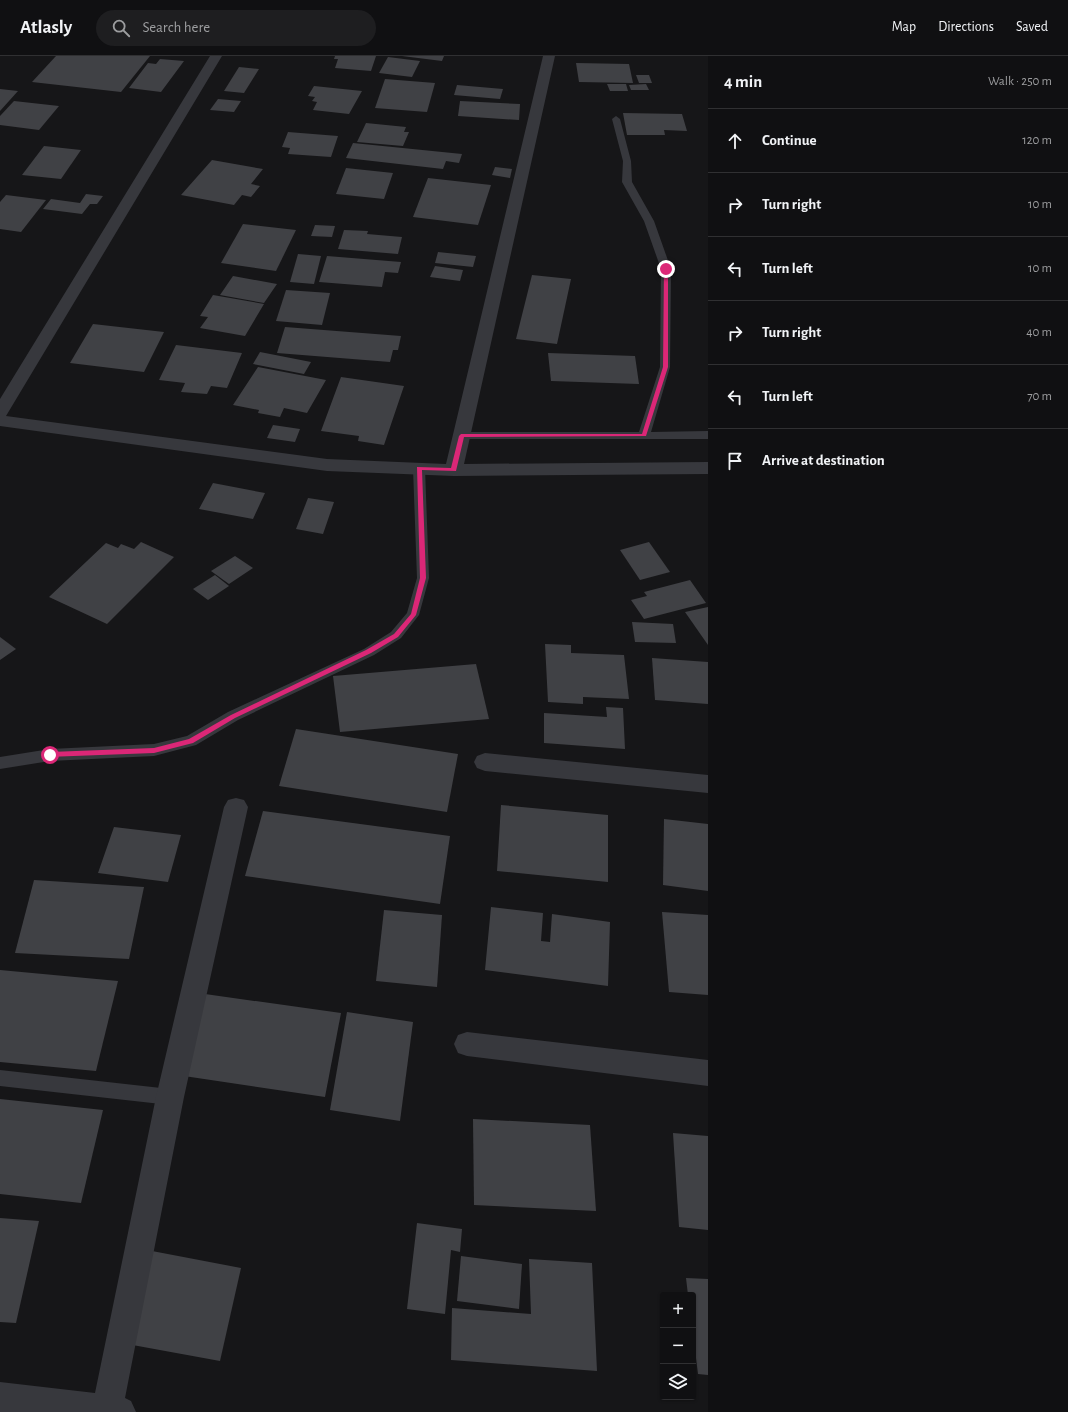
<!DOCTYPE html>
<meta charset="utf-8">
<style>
:root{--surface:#101012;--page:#1e1e20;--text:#f1f3f6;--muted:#9c9d9f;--line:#303032}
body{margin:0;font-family:"Alegreya Sans",sans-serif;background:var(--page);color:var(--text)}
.controls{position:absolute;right:12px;bottom:12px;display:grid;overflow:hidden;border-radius:4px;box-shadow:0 1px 3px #0004}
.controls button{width:36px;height:36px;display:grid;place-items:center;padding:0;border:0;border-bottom:1px solid var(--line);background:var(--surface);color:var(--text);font:20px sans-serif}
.stop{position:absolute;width:12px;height:12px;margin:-9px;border:3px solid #db2777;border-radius:50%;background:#fff}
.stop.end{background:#db2777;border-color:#fff;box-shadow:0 1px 4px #0008}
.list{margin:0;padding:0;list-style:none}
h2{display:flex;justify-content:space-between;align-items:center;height:52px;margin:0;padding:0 16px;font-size:17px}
h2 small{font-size:13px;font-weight:400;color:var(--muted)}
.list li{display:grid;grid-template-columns:26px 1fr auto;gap:12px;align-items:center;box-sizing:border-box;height:64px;padding:0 16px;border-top:1px solid var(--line)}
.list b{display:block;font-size:15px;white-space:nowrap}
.list em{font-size:13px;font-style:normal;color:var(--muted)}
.icon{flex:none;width:22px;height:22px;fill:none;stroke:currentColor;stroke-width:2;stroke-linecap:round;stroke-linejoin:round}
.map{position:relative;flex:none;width:708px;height:1356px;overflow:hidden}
header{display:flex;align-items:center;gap:24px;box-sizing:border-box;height:56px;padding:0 20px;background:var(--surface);border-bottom:1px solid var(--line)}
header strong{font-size:19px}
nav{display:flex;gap:22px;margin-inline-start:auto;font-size:14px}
.search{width:280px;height:36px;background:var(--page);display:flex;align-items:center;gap:10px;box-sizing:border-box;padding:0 14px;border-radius:22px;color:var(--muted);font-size:15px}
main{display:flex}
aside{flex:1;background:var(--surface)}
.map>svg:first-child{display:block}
.building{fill:#404145}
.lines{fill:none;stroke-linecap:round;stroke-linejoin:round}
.service{fill:#37383d;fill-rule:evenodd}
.minor{fill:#37383d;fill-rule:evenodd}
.route{fill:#db2777}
</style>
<header>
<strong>Atlasly</strong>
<div class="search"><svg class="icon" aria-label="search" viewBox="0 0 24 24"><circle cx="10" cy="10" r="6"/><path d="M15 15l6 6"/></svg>Search here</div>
<nav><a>Map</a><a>Directions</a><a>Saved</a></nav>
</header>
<main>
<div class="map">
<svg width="708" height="1356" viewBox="0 0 708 1356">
<rect width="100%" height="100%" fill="#161618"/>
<!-- building -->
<g class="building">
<path d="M 56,0 L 150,0 L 121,36 L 32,26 Z"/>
<path d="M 335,0 L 376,0 L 371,15 L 335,12 L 338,3 L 334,3 Z"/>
<path d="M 402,0 L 444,0 L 442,5 Z"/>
<path d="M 388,1 L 420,5 L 412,21 L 379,17 Z"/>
<path d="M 160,3 L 184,5 L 161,36 L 129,32 L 148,7 L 156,8 Z"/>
<path d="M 576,7 L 629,8 L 633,27 L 579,26 Z"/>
<path d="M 239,11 L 259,13 L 244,37 L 224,35 Z"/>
<path d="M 636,19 L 649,19 L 652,27 L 639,27 Z"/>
<path d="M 385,23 L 435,27 L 427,56 L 375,52 Z"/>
<path d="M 607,28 L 626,28 L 628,35 L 610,35 Z"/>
<path d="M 646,28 L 649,34 L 631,34 L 629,29 Z"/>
<path d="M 457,29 L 503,33 L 500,43 L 454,39 Z"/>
<path d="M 314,30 L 362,35 L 349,58 L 313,54 L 317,46 L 312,45 L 315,41 L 308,40 Z"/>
<path d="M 0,33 L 18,35 L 0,55 Z"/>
<path d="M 218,43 L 241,45 L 234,56 L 210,54 Z"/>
<path d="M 14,45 L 59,50 L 39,74 L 0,69 L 0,60 Z"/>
<path d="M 460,45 L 520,48 L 519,64 L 458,60 Z"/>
<path d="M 623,57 L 682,58 L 687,75 L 664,74 L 665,79 L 627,79 Z"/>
<path d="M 366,67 L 406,71 L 404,76 L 409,76 L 403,90 L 357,86 Z"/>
<path d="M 288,76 L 338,80 L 331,101 L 288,98 L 290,92 L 282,91 Z"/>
<path d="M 353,87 L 462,98 L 459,107 L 446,105 L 443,113 L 346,102 Z"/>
<path d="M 44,90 L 81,94 L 61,123 L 22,119 Z"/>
<path d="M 212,104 L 263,113 L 251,128 L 260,130 L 251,141 L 242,139 L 234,149 L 181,139 Z"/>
<path d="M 495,111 L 512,113 L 510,122 L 492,119 Z"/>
<path d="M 346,112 L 393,117 L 384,143 L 336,138 Z"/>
<path d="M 428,122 L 491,129 L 478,169 L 413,161 Z"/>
<path d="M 86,138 L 103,140 L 97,148 L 90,148 L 82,158 L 43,153 L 51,143 L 80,147 Z"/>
<path d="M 6,139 L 46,144 L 21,176 L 0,173 L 0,146 Z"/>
<path d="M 243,168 L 296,174 L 276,215 L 221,207 Z"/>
<path d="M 315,169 L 335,170 L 332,181 L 311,180 Z"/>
<path d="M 344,174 L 368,175 L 367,178 L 402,181 L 398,198 L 338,193 Z"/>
<path d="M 438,196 L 476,200 L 473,211 L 435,207 Z"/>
<path d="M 298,198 L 321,200 L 314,228 L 290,226 Z"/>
<path d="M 327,200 L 401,206 L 398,217 L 385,216 L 382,231 L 319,226 Z"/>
<path d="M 435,210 L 463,214 L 460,225 L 430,221 Z"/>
<path d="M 532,219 L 571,223 L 557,288 L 516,283 Z"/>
<path d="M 233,220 L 277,228 L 264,247 L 220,239 Z"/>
<path d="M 286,234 L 330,237 L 322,269 L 276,265 Z"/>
<path d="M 213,239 L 264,248 L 245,280 L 200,272 L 208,261 L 200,260 Z"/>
<path d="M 93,268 L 164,276 L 144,316 L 70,307 Z"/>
<path d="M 285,271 L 401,280 L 398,294 L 393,294 L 390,306 L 277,297 Z"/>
<path d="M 176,289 L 242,297 L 227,332 L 211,330 L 207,338 L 181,336 L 185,327 L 159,324 Z"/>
<path d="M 260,296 L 311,306 L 304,318 L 253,308 Z"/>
<path d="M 548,297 L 635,300 L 639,328 L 551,325 Z"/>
<path d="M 258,311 L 326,324 L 307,357 L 284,352 L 280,361 L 258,357 L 259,354 L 233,349 Z"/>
<path d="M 341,321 L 404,330 L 384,389 L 358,385 L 359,380 L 321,375 Z"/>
<path d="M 273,369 L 300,373 L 295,386 L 267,382 Z"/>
<path d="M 213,427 L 265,437 L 253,463 L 199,453 Z"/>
<path d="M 308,442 L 334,446 L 323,478 L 296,473 Z"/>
<path d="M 141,486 L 174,501 L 107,568 L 49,541 L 106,487 L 118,492 L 121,488 L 134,493 Z"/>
<path d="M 649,486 L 670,516 L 640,524 L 620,494 Z"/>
<path d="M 235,500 L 253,512 L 229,528 L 211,515 Z"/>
<path d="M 215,519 L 229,530 L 208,544 L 193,533 Z"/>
<path d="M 690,524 L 706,547 L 644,563 L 631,544 L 647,540 L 644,536 Z"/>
<path d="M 708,551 L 708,589 L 685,556 Z"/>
<path d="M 632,566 L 673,568 L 676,587 L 635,586 Z"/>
<path d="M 0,581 L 16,593 L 0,604 Z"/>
<path d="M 545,588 L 571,589 L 571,597 L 624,599 L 629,643 L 583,641 L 583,648 L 548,646 Z"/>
<path d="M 652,602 L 708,606 L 708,648 L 655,644 Z"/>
<path d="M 476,608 L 489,663 L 340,676 L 333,620 Z"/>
<path d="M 606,651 L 623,652 L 625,693 L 544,687 L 544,657 L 607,661 Z"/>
<path d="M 296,673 L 458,698 L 447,756 L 279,730 Z"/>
<path d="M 501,749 L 608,759 L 608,826 L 497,815 Z"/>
<path d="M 263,755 L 450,780 L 440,848 L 245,820 Z"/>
<path d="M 664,763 L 708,768 L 708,835 L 663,829 Z"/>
<path d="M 114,771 L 181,779 L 168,826 L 98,817 Z"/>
<path d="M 34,824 L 144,831 L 129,903 L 15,897 Z"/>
<path d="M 491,851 L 543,857 L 541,885 L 550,886 L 552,858 L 610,866 L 608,930 L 485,914 Z"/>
<path d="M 384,854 L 442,859 L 437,931 L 376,925 Z"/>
<path d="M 662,856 L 708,859 L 708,939 L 669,936 Z"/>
<path d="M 0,914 L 118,925 L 96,1015 L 0,1006 Z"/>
<path d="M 205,938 L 341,957 L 325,1041 L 184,1020 Z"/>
<path d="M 347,956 L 413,966 L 400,1065 L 330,1054 Z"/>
<path d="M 0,1043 L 103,1054 L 81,1147 L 0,1138 Z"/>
<path d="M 473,1063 L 590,1069 L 596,1155 L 474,1149 Z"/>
<path d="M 673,1077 L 708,1080 L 708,1174 L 679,1171 Z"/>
<path d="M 0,1162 L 39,1165 L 16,1267 L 0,1266 Z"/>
<path d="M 417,1167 L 462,1173 L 460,1196 L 451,1194 L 445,1258 L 407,1253 Z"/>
<path d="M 152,1195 L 241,1212 L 220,1305 L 127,1288 Z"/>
<path d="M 461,1200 L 522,1208 L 519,1253 L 457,1245 Z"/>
<path d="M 529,1203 L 592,1207 L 597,1315 L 451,1304 L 452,1252 L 531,1258 Z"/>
<path d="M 686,1222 L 708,1223 L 708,1319 L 698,1318 L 693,1278 L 693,1239 L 688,1239 Z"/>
</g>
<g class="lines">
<!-- service -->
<g class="service">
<path d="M 616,60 L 620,63 L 631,105 L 632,126 L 654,165 L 671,213 L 670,311 L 651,376 L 708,375 L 708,383 L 457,383 L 455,380 L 457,377 L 461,376 L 639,376 L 660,311 L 661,213 L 644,165 L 622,126 L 623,105 L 612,63 Z"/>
<path d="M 419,408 L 423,409 L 425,412 L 429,522 L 419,559 L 401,582 L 374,599 L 238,664 L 196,689 L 154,700 L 50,705 L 0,713 L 0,701 L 50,693 L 154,688 L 187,680 L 228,656 L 364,593 L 391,576 L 407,557 L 417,522 L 413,412 L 415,409 Z"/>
<path d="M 0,1014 L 170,1033 L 176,1035 L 179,1041 L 176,1047 L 170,1049 L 0,1030 Z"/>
</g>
<!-- minor -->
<g class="minor">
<path d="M 210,0 L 222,0 L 6,360 L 327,403 L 446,408 L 543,0 L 555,0 L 464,408 L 708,406 L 708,418 L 454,420 L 327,415 L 0,370 L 0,343 Z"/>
<path d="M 485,697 L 708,719 L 708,737 L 485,715 L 477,712 L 474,706 L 477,700 Z"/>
<path d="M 236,742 L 244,744 L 248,751 L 184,1041 L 125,1342 L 131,1345 L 136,1356 L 0,1356 L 0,1326 L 95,1337 L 156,1041 L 224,751 L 228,744 Z"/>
<path d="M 467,976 L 708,1004 L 708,1030 L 467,1000 L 458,997 L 454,988 L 458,979 Z"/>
</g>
</g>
<!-- route -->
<path class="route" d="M 666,211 L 668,213 L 668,311 L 646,380 L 464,381 L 456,415 L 422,414 L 426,522 L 416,559 L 398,581 L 371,597 L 235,662 L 193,687 L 154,697 L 47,701 L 46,699 L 50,696 L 154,692 L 189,683 L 231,659 L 366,594 L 394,578 L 411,558 L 420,522 L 417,411 L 451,412 L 459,380 L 461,378 L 642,378 L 663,311 L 664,213 Z"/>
</svg>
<div class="controls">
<button>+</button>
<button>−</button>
<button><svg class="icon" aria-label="layers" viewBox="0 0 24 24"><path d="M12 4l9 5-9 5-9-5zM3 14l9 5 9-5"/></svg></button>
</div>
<div class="stop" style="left:50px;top:699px"></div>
<div class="stop end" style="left:666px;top:213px"></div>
</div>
<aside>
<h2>4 min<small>Walk · 250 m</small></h2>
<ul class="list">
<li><svg class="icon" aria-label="ahead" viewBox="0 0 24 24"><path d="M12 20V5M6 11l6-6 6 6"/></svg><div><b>Continue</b></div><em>120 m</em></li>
<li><svg class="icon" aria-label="right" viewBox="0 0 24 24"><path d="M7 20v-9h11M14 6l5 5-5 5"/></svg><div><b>Turn right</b></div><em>10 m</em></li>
<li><svg class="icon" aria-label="left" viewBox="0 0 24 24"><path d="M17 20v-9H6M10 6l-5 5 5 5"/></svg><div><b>Turn left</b></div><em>10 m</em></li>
<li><svg class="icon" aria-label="right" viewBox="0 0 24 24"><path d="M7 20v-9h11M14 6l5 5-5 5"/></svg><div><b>Turn right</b></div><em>40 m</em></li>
<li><svg class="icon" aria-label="left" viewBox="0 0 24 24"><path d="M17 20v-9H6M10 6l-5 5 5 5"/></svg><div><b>Turn left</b></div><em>70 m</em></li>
<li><svg class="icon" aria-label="arrive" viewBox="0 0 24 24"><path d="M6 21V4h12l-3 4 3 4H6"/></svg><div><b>Arrive at destination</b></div></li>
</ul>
</aside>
</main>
